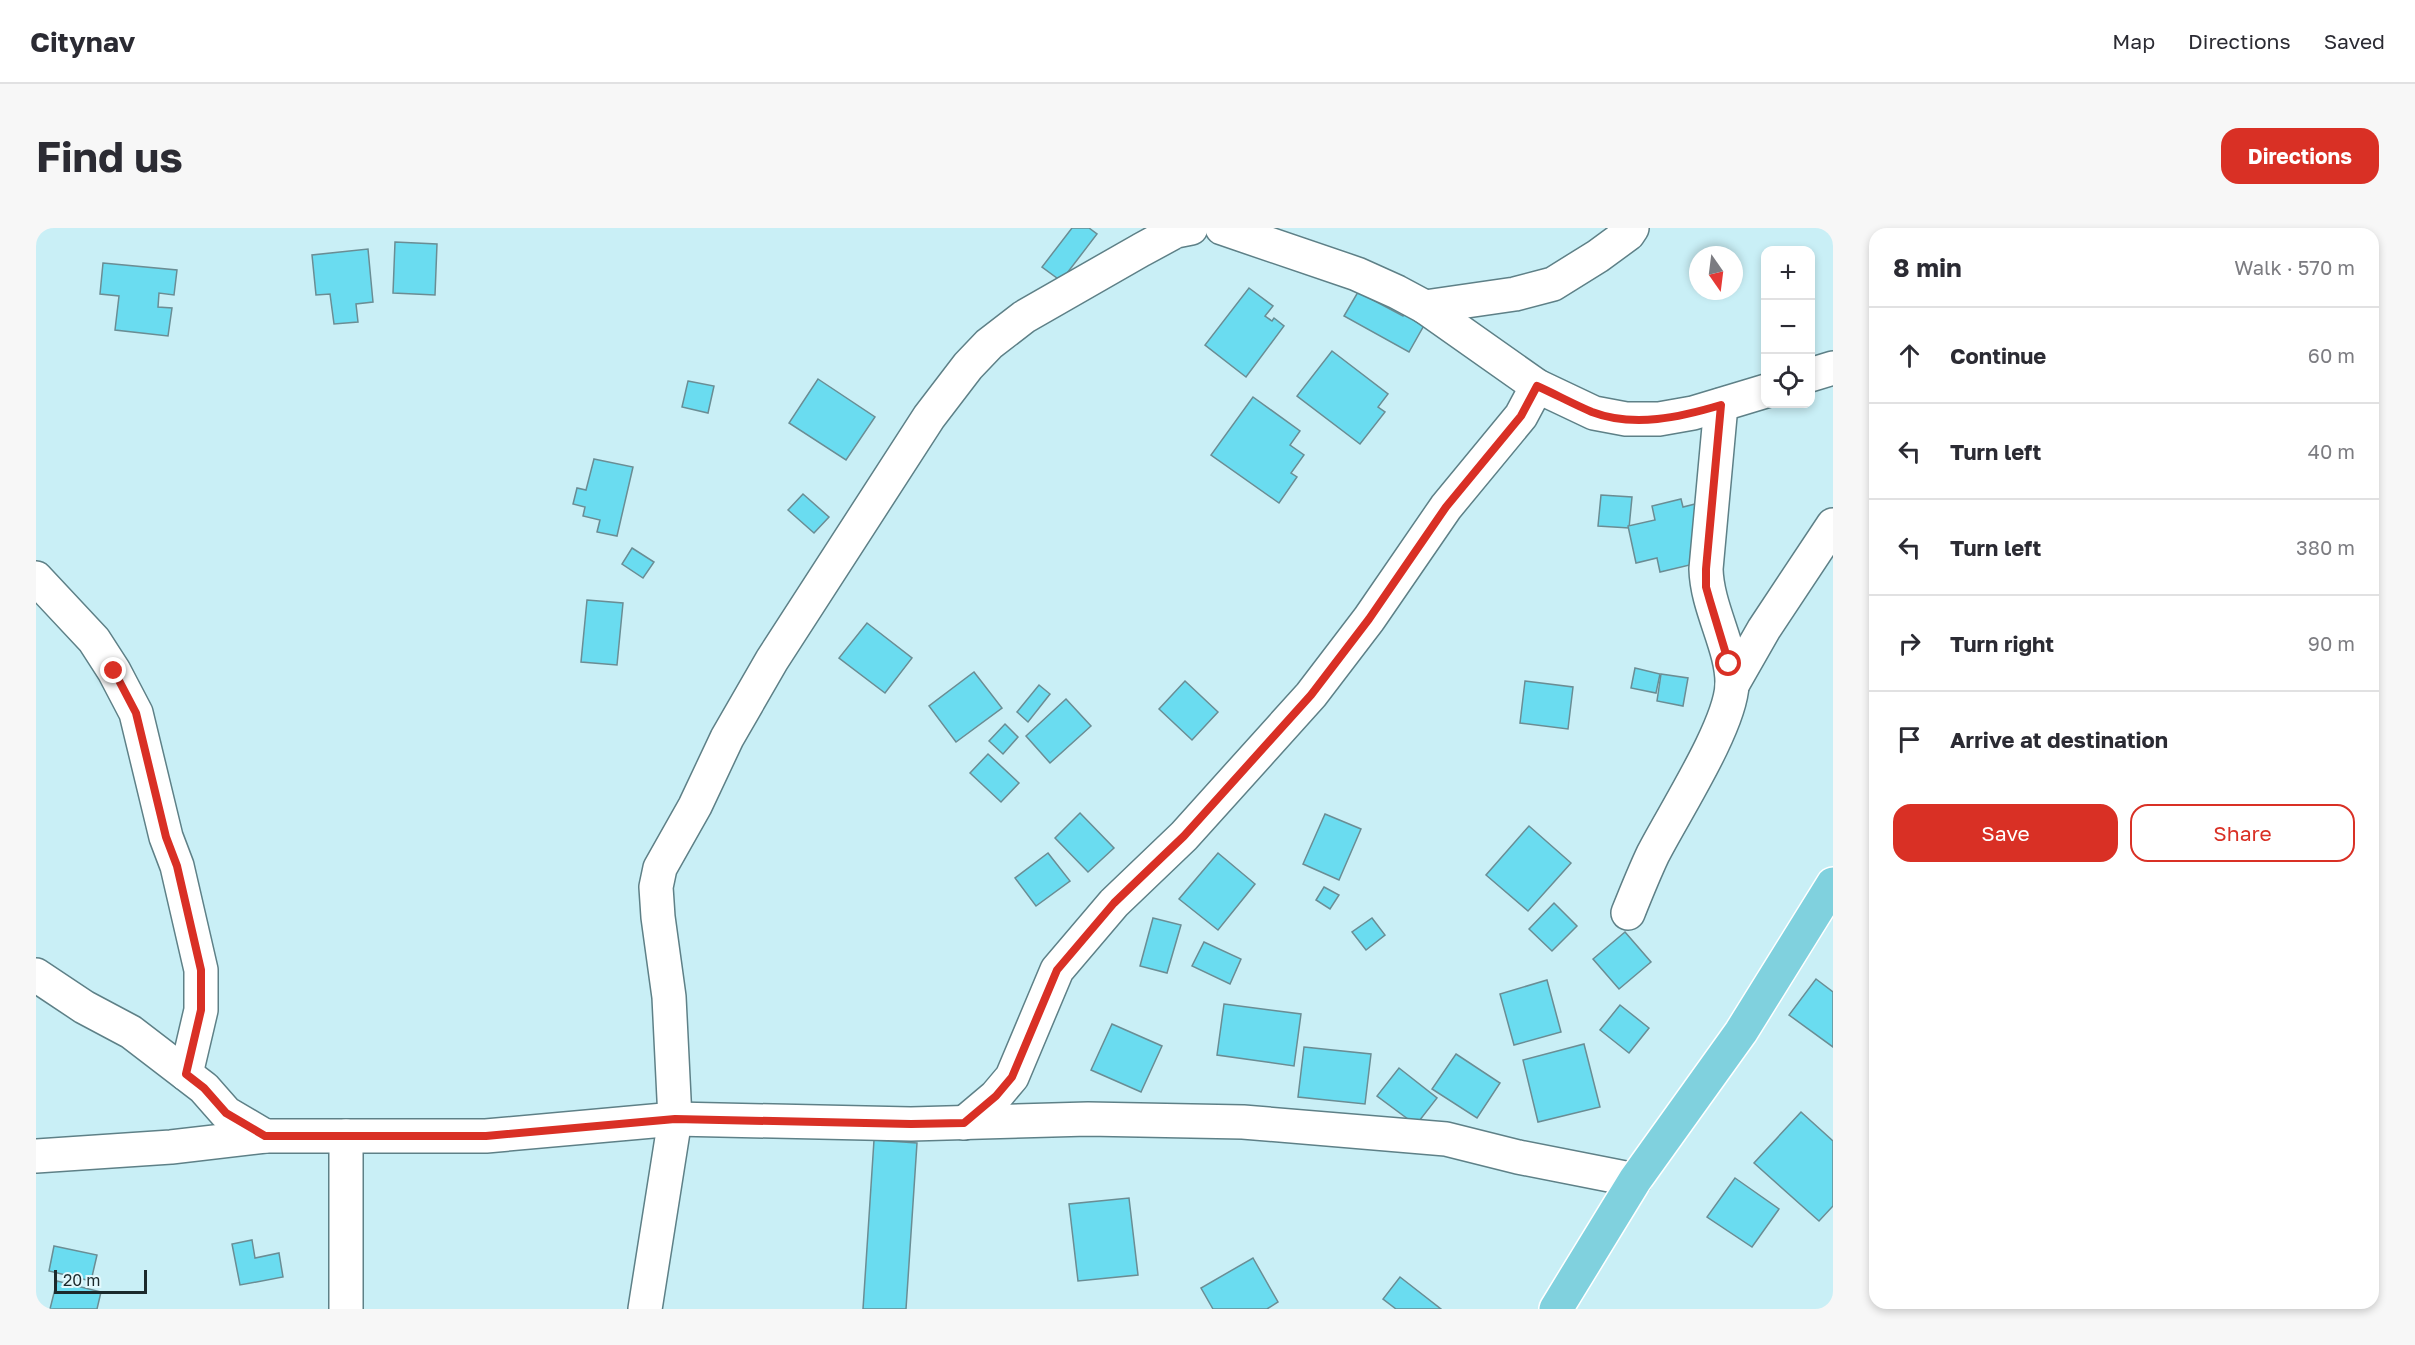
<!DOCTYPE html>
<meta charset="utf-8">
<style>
:root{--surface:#fff;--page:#f7f7f7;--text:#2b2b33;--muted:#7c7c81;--line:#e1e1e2;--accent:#d93025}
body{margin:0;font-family:"Golos Text",sans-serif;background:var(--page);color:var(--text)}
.controls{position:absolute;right:18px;top:18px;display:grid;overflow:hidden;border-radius:12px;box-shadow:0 3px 9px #0003}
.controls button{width:54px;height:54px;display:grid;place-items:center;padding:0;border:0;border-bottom:2px solid var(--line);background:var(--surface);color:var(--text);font:30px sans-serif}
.compass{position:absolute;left:1653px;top:18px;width:54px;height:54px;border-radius:50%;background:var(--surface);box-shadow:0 3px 9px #0003;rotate:166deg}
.scale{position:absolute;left:18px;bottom:15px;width:93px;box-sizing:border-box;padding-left:6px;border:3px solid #1b292c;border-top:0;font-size:16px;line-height:21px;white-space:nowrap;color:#1b292c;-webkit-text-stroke:4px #e3f9fd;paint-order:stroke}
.stop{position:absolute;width:18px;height:18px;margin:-14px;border:4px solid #d93025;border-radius:50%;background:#fff}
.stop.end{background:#d93025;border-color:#fff;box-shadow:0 2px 6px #0008}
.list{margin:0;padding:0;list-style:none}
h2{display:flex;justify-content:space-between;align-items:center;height:78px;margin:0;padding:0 24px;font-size:26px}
h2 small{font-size:20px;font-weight:400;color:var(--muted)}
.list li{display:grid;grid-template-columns:39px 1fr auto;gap:18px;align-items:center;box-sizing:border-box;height:96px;padding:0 24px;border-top:2px solid var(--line)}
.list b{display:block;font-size:22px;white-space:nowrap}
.list em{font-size:20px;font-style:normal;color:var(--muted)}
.actions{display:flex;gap:12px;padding:18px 24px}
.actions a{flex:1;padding:14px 0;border:2px solid var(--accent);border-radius:18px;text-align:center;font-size:21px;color:var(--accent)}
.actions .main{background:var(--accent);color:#fff}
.icon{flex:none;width:33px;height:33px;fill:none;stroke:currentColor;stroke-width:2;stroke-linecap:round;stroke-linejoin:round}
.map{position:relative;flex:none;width:1797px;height:1081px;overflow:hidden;border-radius:18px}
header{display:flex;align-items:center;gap:36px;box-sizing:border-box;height:84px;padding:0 30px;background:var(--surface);border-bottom:2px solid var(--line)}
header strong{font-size:28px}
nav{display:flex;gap:33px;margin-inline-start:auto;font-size:21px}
.intro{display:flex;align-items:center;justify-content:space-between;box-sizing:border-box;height:144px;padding:0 36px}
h1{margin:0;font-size:42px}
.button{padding:15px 27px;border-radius:18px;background:var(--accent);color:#fff;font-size:21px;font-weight:700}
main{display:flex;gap:36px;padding:0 36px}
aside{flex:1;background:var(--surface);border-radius:18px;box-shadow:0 3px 9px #0003}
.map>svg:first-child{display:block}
.building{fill:#6adcf0;stroke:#6a8d94;stroke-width:1.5}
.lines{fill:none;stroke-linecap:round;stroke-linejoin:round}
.minor-casing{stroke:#5e8087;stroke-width:36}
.major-casing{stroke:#fff;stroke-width:36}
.minor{stroke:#fff;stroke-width:33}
.major{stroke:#80d1de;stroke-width:33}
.route{stroke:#d93025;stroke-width:8}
</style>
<header>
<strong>Citynav</strong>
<nav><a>Map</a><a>Directions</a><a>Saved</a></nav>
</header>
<div class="intro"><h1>Find us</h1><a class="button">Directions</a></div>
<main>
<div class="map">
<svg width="1797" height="1081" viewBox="0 0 1797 1081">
<rect width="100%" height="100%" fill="#c9eff6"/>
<!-- building -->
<g class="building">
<path d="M 1036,0 L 1053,0 L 1061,6 L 1025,53 L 1006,39 Z"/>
<path d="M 359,14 L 401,16 L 399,67 L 357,65 Z"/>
<path d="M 332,21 L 337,74 L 320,76 L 322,94 L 298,96 L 294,66 L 280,67 L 276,27 Z"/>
<path d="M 67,35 L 141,42 L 138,67 L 123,65 L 122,79 L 136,80 L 132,108 L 79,102 L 83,68 L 64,66 Z"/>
<path d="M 1213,60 L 1237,78 L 1229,88 L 1236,93 L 1238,90 L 1248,98 L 1210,149 L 1169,117 Z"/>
<path d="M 1322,64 L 1367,88 L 1371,81 L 1391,92 L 1373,124 L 1308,88 Z"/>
<path d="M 1296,123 L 1352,166 L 1342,179 L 1349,184 L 1324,216 L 1261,168 Z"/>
<path d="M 782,151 L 839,189 L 810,232 L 753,195 Z"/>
<path d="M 652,153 L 678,158 L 672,185 L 646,179 Z"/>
<path d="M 1217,169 L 1264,203 L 1254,217 L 1268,227 L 1255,245 L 1261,249 L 1243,275 L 1175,227 Z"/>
<path d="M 558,231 L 597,239 L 581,308 L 561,304 L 564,292 L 547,288 L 549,279 L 537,276 L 541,260 L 550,262 Z"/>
<path d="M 767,266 L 793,289 L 778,305 L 752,282 Z"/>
<path d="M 1565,267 L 1596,269 L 1593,300 L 1562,298 Z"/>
<path d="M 1645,271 L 1647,279 L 1663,275 L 1658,336 L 1624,344 L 1621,330 L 1600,335 L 1592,298 L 1619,292 L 1616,278 Z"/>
<path d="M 596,320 L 618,334 L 607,350 L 586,336 Z"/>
<path d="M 551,372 L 587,375 L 581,437 L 545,434 Z"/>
<path d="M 831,395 L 876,430 L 849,465 L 803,430 Z"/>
<path d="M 1599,440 L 1624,446 L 1620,465 L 1595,460 Z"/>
<path d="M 938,444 L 966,480 L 920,514 L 893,478 Z"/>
<path d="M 1625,446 L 1652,450 L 1647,478 L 1621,473 Z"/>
<path d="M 1149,453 L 1182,484 L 1156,512 L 1123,481 Z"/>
<path d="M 1489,453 L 1537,459 L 1532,501 L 1484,495 Z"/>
<path d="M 1003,457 L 1014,466 L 992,494 L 981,484 Z"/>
<path d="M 1030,471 L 1055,498 L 1014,535 L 990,508 Z"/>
<path d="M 969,496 L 982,509 L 967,526 L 953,513 Z"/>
<path d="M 952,526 L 983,555 L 965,574 L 934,545 Z"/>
<path d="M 1044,585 L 1078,620 L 1052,644 L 1019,610 Z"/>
<path d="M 1289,586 L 1325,601 L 1303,652 L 1267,636 Z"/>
<path d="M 1493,598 L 1535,635 L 1492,683 L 1450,647 Z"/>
<path d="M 1012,625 L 1034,653 L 1000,678 L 979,650 Z"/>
<path d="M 1182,625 L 1219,656 L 1182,702 L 1143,671 Z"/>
<path d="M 1288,659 L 1303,667 L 1294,681 L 1280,672 Z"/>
<path d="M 1518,675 L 1541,698 L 1516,723 L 1493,701 Z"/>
<path d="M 1117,690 L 1145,697 L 1131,745 L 1104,738 Z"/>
<path d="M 1336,690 L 1349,707 L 1330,722 L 1316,704 Z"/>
<path d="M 1589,704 L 1615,734 L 1583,761 L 1557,731 Z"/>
<path d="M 1168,714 L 1205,731 L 1194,756 L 1156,738 Z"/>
<path d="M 1780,751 L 1797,764 L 1797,819 L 1753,787 Z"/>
<path d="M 1511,752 L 1525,804 L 1478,817 L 1464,766 Z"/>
<path d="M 1188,776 L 1265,786 L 1258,838 L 1181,827 Z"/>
<path d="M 1584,777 L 1613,800 L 1593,825 L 1564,802 Z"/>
<path d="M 1076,796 L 1126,818 L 1105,864 L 1055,842 Z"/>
<path d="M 1548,816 L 1564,879 L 1502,894 L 1487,832 Z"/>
<path d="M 1268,819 L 1335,826 L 1329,876 L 1262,869 Z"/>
<path d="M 1420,826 L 1464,855 L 1441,890 L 1396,861 Z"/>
<path d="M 1363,840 L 1401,870 L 1380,897 L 1341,868 Z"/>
<path d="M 1765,884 L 1797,913 L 1797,978 L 1783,993 L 1718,935 Z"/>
<path d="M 838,912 L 881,915 L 870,1081 L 827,1081 Z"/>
<path d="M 1699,950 L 1743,981 L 1716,1019 L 1671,989 Z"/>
<path d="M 1093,970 L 1102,1047 L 1042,1053 L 1033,976 Z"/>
<path d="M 216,1012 L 219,1030 L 243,1025 L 247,1049 L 204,1057 L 196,1016 Z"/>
<path d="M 18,1018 L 61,1027 L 55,1053 L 13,1043 Z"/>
<path d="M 1217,1030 L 1242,1074 L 1231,1081 L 1177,1081 L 1165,1060 Z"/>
<path d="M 1364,1049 L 1405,1081 L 1360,1081 L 1347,1071 Z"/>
<path d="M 21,1053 L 65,1064 L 61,1081 L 14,1081 Z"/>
</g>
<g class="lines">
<defs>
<g id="minor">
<path d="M 1186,0 L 1321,46 L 1361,64 L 1389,79 L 1501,158 L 1558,185 L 1590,191 L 1623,191 L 1657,185 L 1730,163"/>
<path d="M 1389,79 L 1479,66 L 1517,56 L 1562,28 L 1592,6 L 1596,0"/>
<path d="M 1774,147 L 1797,140"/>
<path d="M 0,350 L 58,412 L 78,443 L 100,485 L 130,609 L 141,638 L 165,742 L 165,782 L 150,846"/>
<path d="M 1696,457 L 1728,401 L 1797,297"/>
<path d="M 1592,685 C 1600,665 1608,645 1617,626 C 1638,585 1694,499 1696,457 C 1697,420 1671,381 1670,341 L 1685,177"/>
<path d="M 0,747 L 48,779 L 95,804 L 168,860 L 190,885 L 229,908"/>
<path d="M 928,895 L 960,868 L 976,849 L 1021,742 L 1078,675 L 1148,608 L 1275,467 L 1333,391 L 1410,279 L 1485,188 L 1501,158"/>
<path d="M 310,908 L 310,1081"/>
<path d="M 0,928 L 135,919 L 229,908 L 450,908 L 639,891 L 875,896 L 1052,891 L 1207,894 L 1410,911 L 1482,929 L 1599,952"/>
<path d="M 609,1081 L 639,891 L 633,769 L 622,689 L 620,659 L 624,640 L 659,578 L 691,510 L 736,432 L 893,189 L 932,138 L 953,116 L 988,89 L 1105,22 L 1140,3 L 1155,0"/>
</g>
<path id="major" d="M 1520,1081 L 1599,952 L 1705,804 L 1797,656"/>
</defs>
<!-- minor casing -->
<use href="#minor" class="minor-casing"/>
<!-- major casing -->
<use href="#major" class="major-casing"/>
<!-- minor -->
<use href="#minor" class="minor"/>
<!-- major -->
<use href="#major" class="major"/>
</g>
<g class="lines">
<!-- route -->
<path class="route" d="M 78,443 L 100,485 L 130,609 L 141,638 L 165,742 L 165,782 L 150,846 L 168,860 L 190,885 L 229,908 L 450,908 L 639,891 L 875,896 L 928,895 L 960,868 L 976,849 L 1021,742 L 1078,675 L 1148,608 L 1275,467 L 1333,391 L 1410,279 L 1485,188 L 1501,158 C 1519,166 1537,176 1556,184 C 1598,200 1645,189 1685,177 L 1670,341 L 1670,359 L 1674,373 L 1693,436"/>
</g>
</svg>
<div class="controls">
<button>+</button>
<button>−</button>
<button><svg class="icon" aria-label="locate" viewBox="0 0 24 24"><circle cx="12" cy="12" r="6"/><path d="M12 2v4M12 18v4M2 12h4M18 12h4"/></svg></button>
</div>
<svg class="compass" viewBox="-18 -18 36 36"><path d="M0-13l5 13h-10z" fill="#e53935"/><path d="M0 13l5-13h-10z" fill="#7c7c81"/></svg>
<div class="scale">20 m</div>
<div class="stop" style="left:1693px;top:436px"></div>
<div class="stop end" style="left:78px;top:443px"></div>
</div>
<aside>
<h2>8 min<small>Walk · 570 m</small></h2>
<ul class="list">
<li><svg class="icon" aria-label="ahead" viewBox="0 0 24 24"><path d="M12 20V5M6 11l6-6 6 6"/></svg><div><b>Continue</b></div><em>60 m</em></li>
<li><svg class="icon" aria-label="left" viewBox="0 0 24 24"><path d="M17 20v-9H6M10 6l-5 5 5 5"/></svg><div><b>Turn left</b></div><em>40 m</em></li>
<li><svg class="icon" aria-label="left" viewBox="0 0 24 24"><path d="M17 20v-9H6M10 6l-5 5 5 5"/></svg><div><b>Turn left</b></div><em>380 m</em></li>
<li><svg class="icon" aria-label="right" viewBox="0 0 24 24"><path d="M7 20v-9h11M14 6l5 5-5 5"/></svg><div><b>Turn right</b></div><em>90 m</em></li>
<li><svg class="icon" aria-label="arrive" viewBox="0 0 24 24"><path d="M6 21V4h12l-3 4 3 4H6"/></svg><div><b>Arrive at destination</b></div></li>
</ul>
<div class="actions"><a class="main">Save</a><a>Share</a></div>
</aside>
</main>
